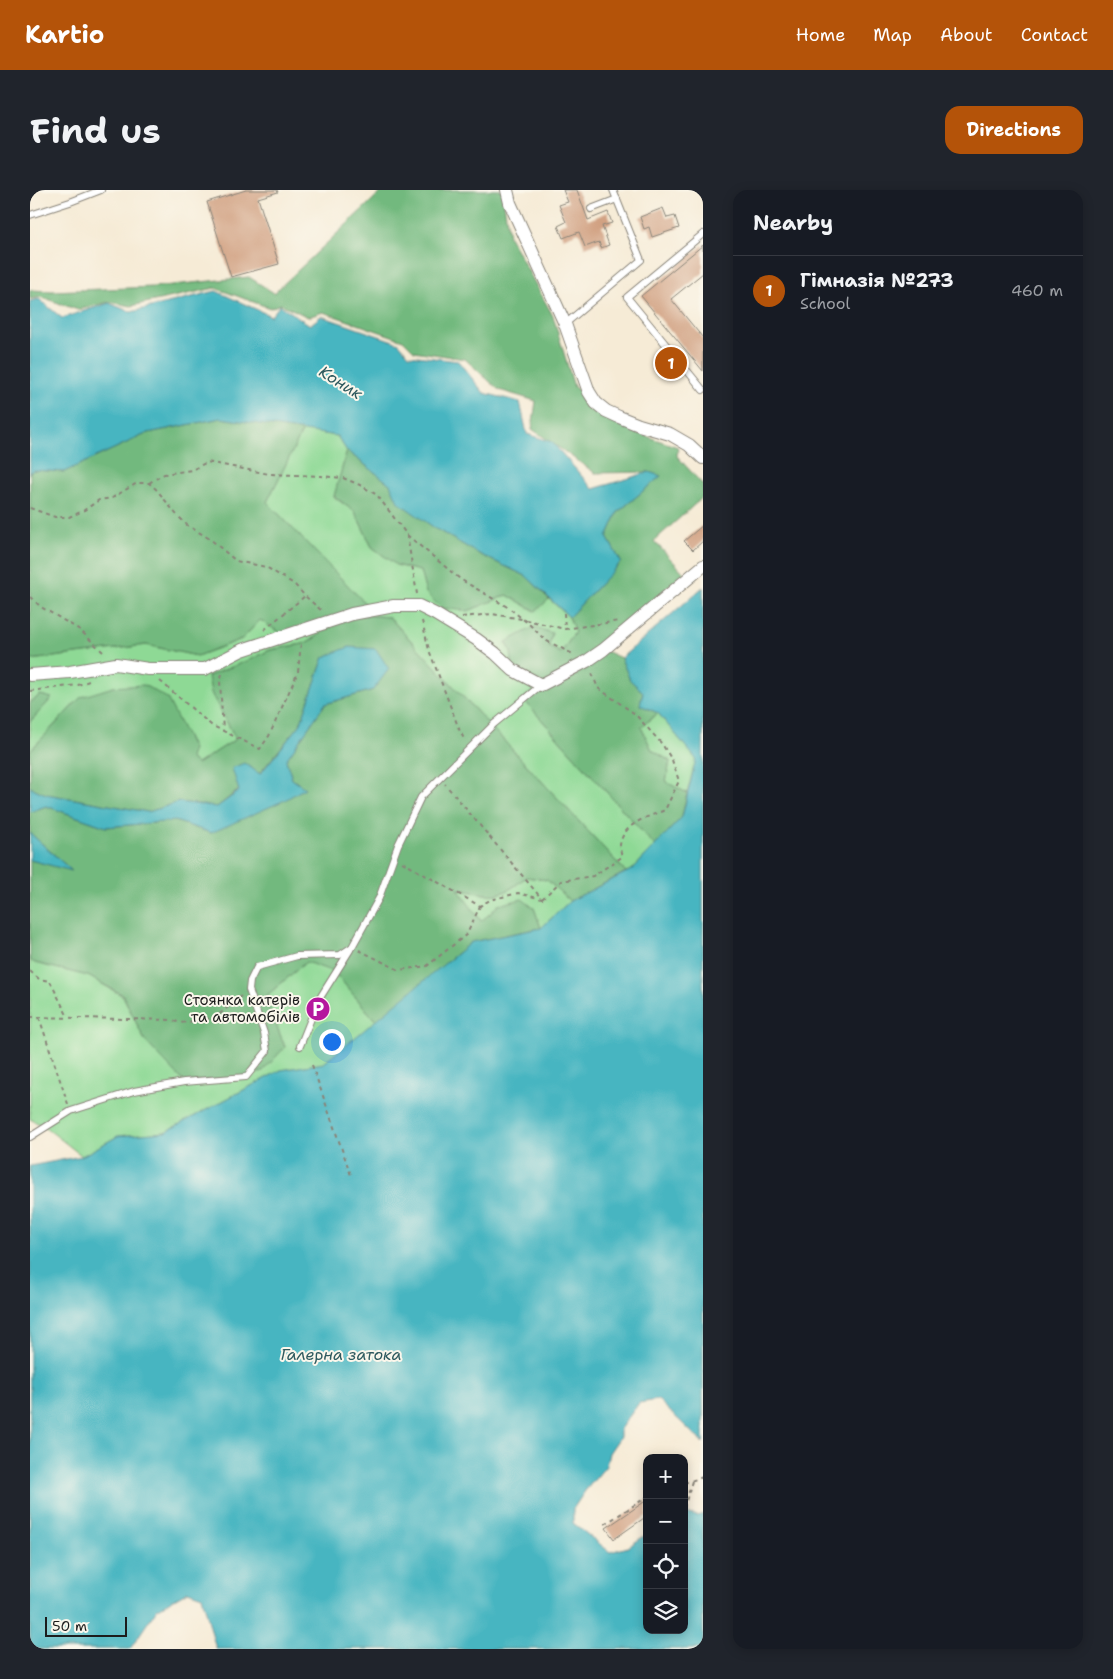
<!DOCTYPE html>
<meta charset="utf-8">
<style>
:root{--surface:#171b24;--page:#20242c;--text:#f1f3f6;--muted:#9ea1a6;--line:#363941;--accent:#b45309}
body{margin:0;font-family:"Shantell Sans",sans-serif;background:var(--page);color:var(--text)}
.controls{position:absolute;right:15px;bottom:15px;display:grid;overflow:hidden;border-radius:10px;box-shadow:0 2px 12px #0003}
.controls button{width:45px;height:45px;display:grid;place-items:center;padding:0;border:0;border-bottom:1px solid var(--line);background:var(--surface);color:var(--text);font:25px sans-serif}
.scale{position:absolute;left:15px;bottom:12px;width:82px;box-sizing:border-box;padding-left:5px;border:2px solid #1c1c1c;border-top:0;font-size:14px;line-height:18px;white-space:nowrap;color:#1c1c1c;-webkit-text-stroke:4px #fbf7ec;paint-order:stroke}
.you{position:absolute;left:301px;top:851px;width:18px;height:18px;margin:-12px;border:4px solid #fff;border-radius:50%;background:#1a73e8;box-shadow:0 0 0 8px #1a73e833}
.badge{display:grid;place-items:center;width:32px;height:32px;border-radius:50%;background:var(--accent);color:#fff;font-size:16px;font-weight:700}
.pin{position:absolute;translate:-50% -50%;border:2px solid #fff;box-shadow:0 1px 5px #0006}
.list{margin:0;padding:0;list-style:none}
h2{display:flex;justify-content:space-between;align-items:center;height:65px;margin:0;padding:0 20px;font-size:21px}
h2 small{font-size:16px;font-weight:400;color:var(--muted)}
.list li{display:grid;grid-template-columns:32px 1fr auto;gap:15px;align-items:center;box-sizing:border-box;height:70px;padding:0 20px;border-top:1px solid var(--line)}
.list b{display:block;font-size:19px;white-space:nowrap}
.list p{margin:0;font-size:16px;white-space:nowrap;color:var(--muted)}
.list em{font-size:16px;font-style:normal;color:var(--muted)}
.icon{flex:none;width:28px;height:28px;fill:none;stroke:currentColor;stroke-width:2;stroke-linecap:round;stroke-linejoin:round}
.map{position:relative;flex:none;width:673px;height:1459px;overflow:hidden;border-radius:15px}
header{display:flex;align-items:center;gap:30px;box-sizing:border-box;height:70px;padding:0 25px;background:var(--accent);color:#fff}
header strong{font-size:24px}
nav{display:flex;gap:28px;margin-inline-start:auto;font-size:18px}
.intro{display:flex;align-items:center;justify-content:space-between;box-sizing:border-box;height:120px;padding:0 30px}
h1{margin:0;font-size:35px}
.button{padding:12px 22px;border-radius:15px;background:var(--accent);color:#fff;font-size:18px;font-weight:700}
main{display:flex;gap:30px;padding:0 30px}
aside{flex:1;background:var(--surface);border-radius:15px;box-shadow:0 2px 12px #0003}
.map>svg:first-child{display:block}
.green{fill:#8ed995;stroke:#557a58}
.forest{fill:#72b97e;stroke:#476a4d}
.water{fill:#47b5c1;stroke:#32686e}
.building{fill:#d1a182}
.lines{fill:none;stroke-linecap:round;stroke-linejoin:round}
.service-casing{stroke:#898479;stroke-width:8}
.minor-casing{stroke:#898479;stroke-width:14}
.path{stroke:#898479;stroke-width:2;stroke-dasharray:4 4;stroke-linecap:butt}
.service{stroke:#fff;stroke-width:6}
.minor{stroke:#fff;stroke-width:12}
.labels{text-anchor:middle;stroke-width:4;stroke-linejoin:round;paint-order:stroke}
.poi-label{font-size:15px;fill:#1c1c1c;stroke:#fbf7ec;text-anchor:end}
.water-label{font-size:16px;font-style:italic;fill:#2d595e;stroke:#fbf7ec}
</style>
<header>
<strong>Kartio</strong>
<nav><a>Home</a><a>Map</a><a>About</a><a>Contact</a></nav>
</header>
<div class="intro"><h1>Find us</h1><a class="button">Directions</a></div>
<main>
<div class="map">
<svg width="673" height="1459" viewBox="0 0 673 1459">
<rect width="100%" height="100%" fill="#fbf7ec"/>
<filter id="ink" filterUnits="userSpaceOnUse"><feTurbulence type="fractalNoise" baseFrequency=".02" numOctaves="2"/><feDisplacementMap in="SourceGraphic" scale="10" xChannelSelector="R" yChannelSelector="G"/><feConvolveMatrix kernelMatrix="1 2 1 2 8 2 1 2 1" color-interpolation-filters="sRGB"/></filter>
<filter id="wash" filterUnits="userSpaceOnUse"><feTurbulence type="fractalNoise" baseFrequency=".0096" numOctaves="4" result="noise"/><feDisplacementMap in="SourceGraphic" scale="20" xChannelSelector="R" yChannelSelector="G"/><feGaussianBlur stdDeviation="1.12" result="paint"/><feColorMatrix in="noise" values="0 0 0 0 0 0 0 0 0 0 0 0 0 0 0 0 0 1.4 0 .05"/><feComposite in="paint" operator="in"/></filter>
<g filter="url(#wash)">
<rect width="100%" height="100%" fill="#f6ebd6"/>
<!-- green -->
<g class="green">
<path d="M 273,240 L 307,246 L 317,261 L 304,307 L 325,322 L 342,357 L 366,375 L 390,381 L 396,403 L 438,421 L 477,405 L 505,421 L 519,409 L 539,427 L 545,442 L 531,463 L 519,457 L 476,452 L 481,461 L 483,480 L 511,495 L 493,509 L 625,656 L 603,679 L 596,682 L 359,427 L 322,424 L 335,414 L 237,312 Z"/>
<path d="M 230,430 L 303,430 L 285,448 L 273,454 L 240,460 L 222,469 L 181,503 L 206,549 L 167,574 L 160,568 L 51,507 L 0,561 L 0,532 L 21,508 L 10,505 L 0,513 L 0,470 L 116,455 L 167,466 L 212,449 Z"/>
<path d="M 628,523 L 666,569 L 657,603 L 636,592 L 640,571 L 622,560 L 611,537 Z"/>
<path d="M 496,687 L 517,690 L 540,711 L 511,738 L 504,718 L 468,715 L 461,723 L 451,731 L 427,699 C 461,705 468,711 496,687 Z"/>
<path d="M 0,770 L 5,773 L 58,786 L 93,806 L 115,851 L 255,857 L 235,807 L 277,771 L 304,782 L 346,831 L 294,873 L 251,880 L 135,942 L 88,946 L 52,966 L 15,937 L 0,929 Z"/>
</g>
<!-- forest -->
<g class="forest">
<path d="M 353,0 L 472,0 L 479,46 L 523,126 L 544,197 L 604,242 L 648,257 L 647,266 L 673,295 L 673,307 L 624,351 L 654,383 L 570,455 L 573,460 L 591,468 L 600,490 L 613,502 L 610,515 L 628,523 L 611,537 L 622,560 L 640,571 L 636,592 L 657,603 L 652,627 L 625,656 L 493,509 L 511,495 L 483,480 L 481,461 L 476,452 L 504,437 L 522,443 L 519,457 L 531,463 L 545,442 L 539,427 L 591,372 L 577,347 L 588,322 L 631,286 L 619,282 L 565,283 L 502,239 L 506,211 L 469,200 L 435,169 L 384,161 L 373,150 L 293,122 L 278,127 L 251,114 L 240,118 L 185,98 L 101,116 L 79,112 L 48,120 L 11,107 L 0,109 L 0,100 L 22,101 L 123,97 L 219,87 L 244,103 Z"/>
<path d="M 191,228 L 273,240 L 237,312 L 336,414 L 322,424 L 359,427 L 596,682 L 540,711 L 517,690 L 496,687 C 468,711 462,705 428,699 L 451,731 L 461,723 L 468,715 L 492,709 L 504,718 L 511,738 L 441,752 L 346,831 L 304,782 L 276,772 L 235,807 L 255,857 L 233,881 L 216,887 L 154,892 L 115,851 L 93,805 L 58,786 L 5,773 L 0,770 L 0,670 L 41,680 L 0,643 L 0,622 L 16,616 L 76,637 L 145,631 L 181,643 L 262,589 L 256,570 L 295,514 L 343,500 L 294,467 L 270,535 L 229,584 L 187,617 L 149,612 L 118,622 L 16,604 L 0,597 L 0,561 L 51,507 L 83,497 L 114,495 L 137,508 L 163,559 L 160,568 L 167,574 L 206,549 L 181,503 L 178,486 L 222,469 L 240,460 L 273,454 L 285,448 L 302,431 L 255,446 L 230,430 L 212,449 L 167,466 L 116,455 L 0,470 L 0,283 L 3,280 L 34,282 L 118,243 Z"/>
<path d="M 317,261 L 360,294 L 369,312 L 406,339 L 451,365 L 496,386 L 519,409 L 506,421 L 477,405 L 438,421 L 411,418 L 396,403 L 390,381 L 366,375 L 342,357 L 325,322 L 304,306 Z"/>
<path d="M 10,505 L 22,508 L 0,532 L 0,513 Z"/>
</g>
<!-- water -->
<g class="water">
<path d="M 186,101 L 241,126 L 250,115 L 280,135 L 291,126 L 369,153 L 379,165 L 428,171 L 454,203 L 490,212 L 497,244 L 522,252 L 563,299 L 619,282 L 631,286 L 588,322 L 577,347 L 591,372 L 539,427 L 496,386 L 451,365 L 406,339 L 368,312 L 360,294 L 317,261 L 307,246 L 191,228 L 118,243 L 34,282 L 3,280 L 0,283 L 0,111 L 9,109 L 32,128 L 79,113 L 101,122 Z"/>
<path d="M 673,397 L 673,1253 L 628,1210 L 609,1213 L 590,1239 L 590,1247 L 579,1263 L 576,1276 L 555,1301 L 543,1319 L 543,1333 L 580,1362 L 598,1357 L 617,1344 L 617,1440 L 654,1440 L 654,1323 L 668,1326 L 673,1324 L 673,1459 L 186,1459 L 172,1406 L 158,1401 L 127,1419 L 100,1459 L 0,1459 L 0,976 L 52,966 L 88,946 L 135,942 L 251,880 L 294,873 L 441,752 L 511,738 L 540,711 L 603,679 L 652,627 L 666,569 L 628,523 L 610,515 L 613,502 L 600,490 L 591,468 Z"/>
<path d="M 319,457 L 346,459 L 359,479 L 343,500 L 295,514 L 256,570 L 262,589 L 275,598 L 255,610 L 181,643 L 145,631 L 76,637 L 16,616 L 0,622 L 0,597 L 16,604 L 118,622 L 149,612 L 187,617 L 209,601 L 202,578 L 214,573 L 230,584 L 270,535 L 294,467 Z"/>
<path d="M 0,643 L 42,681 L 0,670 Z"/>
</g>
<g id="blocks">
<!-- building -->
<g class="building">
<path d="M 216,0 L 247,0 L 248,2 L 228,8 L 249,74 L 201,87 L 177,12 Z"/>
<path d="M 533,0 L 547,0 L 558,30 L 578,22 L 582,33 L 572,36 L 579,55 L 571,58 L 569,52 L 555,57 L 549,42 L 533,48 L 528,36 L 536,32 L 529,15 L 538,12 Z"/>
<path d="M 633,18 L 637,28 L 645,26 L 649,38 L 622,47 L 619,37 L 614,39 L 610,27 Z"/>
<path d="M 673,55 L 673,83 L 641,109 L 673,148 L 673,181 L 611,106 Z"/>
<path d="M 673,335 L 673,351 L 663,360 L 654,351 Z"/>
<path d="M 617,1310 L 617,1326 L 584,1349 L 576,1338 Z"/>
</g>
</g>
</g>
<g filter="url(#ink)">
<use href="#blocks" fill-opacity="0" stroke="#898479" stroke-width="1"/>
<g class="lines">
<defs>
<g id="service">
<path d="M 561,19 L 587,9"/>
<path d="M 0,25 L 40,12 L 71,0"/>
<path d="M 673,44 L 597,107 L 673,200"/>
<path d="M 535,134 L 611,70 L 583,0"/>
<path d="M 270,856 L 288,811 L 320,760"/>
<path d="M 0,947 L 41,921 L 104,901 L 154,892 L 216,887 L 237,861 L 234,843 L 219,800 L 220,791 L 227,777 L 267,766 L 310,765 L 322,757 L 349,708 L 368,655 L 391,607 L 464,534 L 511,495"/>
</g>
<g id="minor">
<path d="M 477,0 L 480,13 L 535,134 L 559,202 L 566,213 L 576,221 L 589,227 L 609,235 L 640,244 L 659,255 L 673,268"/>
<path d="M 0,485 L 40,482 L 86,474 L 118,479 L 175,479 L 212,460 L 322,424 L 364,416 L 389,416 L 405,424 L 446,449 L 465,463 L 483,480 L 511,495 L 557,471 L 573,460 L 673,376"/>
</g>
</defs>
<!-- service casing -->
<use href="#service" class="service-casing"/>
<!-- minor casing -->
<use href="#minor" class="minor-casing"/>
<!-- path -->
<g class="path">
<path d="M 119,293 L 134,284 L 162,280 L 177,272 L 239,284 L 291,286 L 313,288 L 330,295 L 347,305 L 377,345 L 430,389 L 479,418 L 499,434 L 515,450 L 545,465"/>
<path d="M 0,318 L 25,327 L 39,327 L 53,321 L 69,310 L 82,308 L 107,293 L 119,293 L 127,300 L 146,324 L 157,335 L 180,349 L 206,371 L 236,377 L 264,394 L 275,406 L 293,422"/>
<path d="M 377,345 L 387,404"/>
<path d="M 0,407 L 11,417 L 50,440 L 75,464"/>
<path d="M 534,423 L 535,439 L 589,431"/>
<path d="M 432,427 L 462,424 L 492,429 L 535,439"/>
<path d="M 392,431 L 399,460 L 429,539 L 435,551"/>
<path d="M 234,440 L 275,406"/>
<path d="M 192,484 L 190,491 L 193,541"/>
<path d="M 130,491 L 181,535 L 230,559 L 239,546 L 268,482 L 271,453"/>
<path d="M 0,501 L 48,495 L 59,491"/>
<path d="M 372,672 L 450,716 L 460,710 L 488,703 L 512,709 L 415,594"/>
<path d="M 512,709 L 531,691 L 563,686 L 592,667 C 591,663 590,658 590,655 C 593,633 618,627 635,620 L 649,591 L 642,570 L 632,554 L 605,524 L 568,498 L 561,481"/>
<path d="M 329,760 L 369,780 L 397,776 L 437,744 L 450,716"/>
<path d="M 0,781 L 9,789 L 20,791 L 38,827"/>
<path d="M 0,827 L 143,830 L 150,833 L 185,828 L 211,806"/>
<path d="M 9,827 L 38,914"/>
<path d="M 282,875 L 322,988"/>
<path d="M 654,1293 L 673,1287"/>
<path d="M 654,1318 L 662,1291"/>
<path d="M 575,1334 L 617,1307"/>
</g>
<!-- service -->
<use href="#service" class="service"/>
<!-- minor -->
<use href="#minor" class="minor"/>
</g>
</g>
<!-- icons -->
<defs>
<symbol id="parking-disc" viewBox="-11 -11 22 22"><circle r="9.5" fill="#b5179e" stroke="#fbf7ec"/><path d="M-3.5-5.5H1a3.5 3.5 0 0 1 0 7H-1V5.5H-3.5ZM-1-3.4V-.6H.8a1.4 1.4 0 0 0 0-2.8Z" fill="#fff"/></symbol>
</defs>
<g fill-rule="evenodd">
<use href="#parking-disc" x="274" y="805" width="28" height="28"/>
</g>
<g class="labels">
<!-- poi labels -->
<g class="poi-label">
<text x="270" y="815">Стоянка катерів<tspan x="270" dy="17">та автомобілів</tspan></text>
</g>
<!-- water labels -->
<g class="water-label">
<text transform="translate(311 192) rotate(32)" y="6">Коник</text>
<text x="311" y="1170">Галерна затока</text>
</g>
</g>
</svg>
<div class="controls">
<button>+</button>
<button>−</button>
<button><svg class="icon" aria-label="locate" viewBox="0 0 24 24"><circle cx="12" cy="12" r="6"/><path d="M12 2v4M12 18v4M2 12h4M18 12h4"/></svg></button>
<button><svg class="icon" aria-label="layers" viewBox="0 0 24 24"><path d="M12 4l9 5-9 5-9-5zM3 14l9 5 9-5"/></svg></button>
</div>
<div class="scale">50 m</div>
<div class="you"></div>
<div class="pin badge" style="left:641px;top:173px">1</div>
</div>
<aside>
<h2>Nearby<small></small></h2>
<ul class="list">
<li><span class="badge">1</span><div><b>Гімназія №273</b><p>School</p></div><em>460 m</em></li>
</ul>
</aside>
</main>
